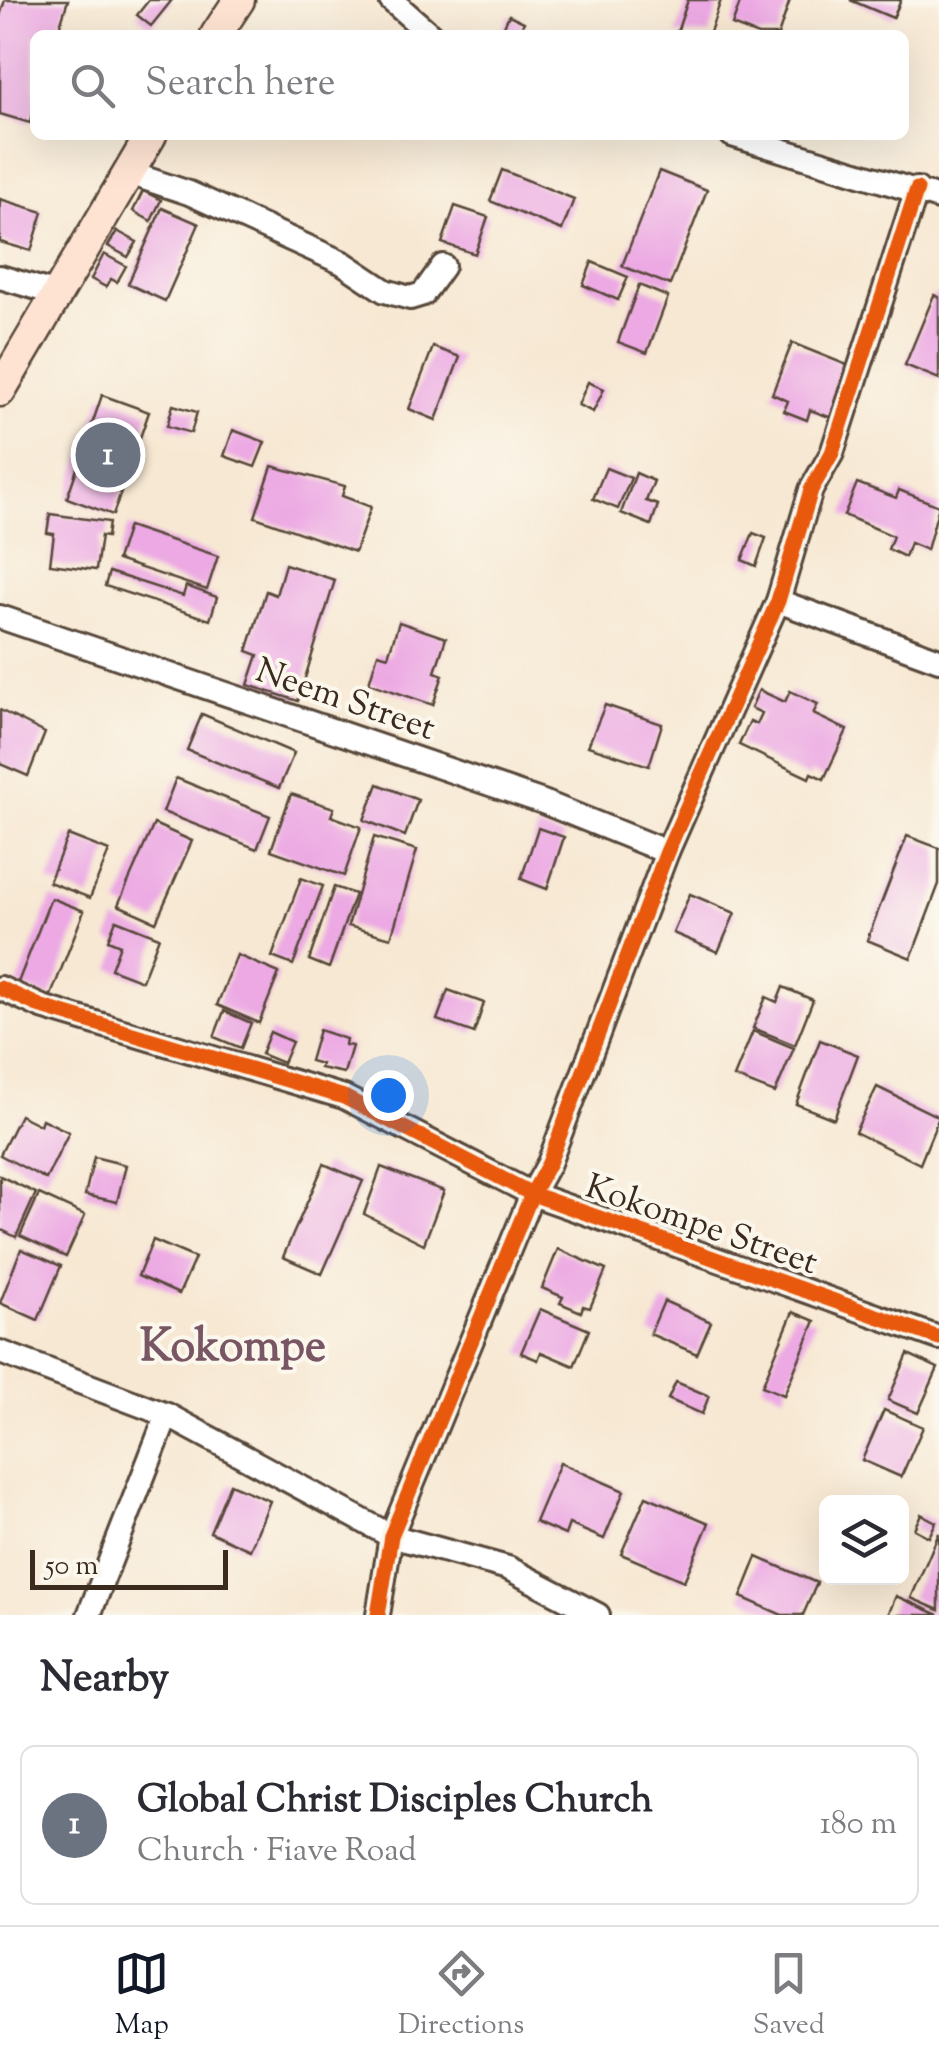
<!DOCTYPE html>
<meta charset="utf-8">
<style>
:root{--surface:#fff;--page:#f7f7f7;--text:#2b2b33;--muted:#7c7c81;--line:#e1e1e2;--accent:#111827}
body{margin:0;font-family:"Sorts Mill Goudy",serif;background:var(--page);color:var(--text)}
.controls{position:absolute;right:30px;bottom:30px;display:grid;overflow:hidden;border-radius:15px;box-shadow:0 10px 40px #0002}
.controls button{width:90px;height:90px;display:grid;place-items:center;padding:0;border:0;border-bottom:2px solid var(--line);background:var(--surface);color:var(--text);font:50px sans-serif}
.scale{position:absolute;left:30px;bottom:25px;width:198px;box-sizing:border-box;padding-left:10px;border:5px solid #3b2a1e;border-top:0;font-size:28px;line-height:35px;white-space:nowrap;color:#3b2a1e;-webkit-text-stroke:8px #fbf7ec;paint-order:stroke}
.you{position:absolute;left:388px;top:1095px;width:35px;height:35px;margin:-25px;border:8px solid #fff;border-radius:50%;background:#1a73e8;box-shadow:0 0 0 15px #1a73e833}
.badge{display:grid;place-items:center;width:65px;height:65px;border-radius:50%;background:var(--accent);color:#fff;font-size:32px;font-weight:700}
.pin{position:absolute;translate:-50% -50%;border:5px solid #fff;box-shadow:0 2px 10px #0006}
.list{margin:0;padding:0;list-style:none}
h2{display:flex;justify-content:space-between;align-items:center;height:130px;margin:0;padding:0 40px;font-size:42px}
h2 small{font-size:32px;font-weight:400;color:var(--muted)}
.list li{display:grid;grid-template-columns:65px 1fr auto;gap:30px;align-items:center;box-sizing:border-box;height:160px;margin:0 20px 20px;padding:0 20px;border:2px solid var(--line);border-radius:15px}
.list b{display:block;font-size:38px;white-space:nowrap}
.list p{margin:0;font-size:32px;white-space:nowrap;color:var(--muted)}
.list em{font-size:32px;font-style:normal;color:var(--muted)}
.icon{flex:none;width:55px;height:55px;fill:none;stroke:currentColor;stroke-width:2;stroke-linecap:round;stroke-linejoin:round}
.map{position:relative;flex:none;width:939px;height:1615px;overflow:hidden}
.search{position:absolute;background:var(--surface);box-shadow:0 10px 40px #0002;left:30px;right:30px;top:30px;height:110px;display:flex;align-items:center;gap:25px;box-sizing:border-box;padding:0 35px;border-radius:15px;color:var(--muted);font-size:38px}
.sheet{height:310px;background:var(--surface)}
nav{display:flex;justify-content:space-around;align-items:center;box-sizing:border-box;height:140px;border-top:2px solid var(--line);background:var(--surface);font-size:28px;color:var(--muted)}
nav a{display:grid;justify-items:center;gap:5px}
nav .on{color:var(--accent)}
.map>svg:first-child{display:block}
.building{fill:#eca9e3}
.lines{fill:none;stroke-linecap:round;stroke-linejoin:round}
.street-casing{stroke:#574639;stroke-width:28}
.secondary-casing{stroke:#574639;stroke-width:35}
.street{stroke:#fff;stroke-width:22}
.secondary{stroke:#fee3d2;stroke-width:30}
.cycleway-casing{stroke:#fbf7ec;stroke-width:21}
.cycleway{stroke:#e8590c;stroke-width:15}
.labels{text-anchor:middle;stroke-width:8;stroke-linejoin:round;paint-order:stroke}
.street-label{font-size:35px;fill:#3b2a1e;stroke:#fbf7ec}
.district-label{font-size:45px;font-weight:bold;fill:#795663;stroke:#fbf7ec}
</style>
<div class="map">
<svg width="939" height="1615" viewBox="0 0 939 1615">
<rect width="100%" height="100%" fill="#fbf7ec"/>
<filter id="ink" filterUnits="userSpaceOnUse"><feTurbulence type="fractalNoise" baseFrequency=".01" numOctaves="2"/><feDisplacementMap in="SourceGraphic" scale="20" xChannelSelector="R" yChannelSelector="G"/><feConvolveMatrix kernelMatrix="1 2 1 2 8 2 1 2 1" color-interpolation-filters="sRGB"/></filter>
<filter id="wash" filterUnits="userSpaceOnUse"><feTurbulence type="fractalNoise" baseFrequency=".0048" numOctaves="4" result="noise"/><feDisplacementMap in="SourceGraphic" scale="40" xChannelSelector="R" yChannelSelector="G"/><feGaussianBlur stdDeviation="2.25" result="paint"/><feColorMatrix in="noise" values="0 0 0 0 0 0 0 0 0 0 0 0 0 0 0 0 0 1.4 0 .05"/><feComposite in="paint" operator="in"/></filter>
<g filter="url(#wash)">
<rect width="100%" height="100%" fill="#f7e8d3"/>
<g id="blocks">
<!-- building -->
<g class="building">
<path d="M 5,0 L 68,0 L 57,35 L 35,35 L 35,106 L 30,123 L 0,114 L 0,16 Z"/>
<path d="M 149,0 L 172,0 L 151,26 L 137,15 Z"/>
<path d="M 688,0 L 721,0 L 709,35 L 676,35 Z"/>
<path d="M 741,0 L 790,0 L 778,35 L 758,35 L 732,25 Z"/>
<path d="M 850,0 L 901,0 L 893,18 Z"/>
<path d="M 509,15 L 524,22 L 518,35 L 500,35 Z"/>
<path d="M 502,170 L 574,199 L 562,230 L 490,201 Z"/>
<path d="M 659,171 L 707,190 L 670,285 L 622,266 Z"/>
<path d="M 143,191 L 161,200 L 151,221 L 133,211 Z"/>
<path d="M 0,199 L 43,212 L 31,251 L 0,242 Z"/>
<path d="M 455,206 L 488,217 L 475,254 L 442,243 Z"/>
<path d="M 162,208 L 199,224 L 165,301 L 128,284 Z"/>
<path d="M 117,231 L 137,242 L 128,257 L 108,246 Z"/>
<path d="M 104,254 L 126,266 L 117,282 L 111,279 L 106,287 L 91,279 Z"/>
<path d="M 592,262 L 628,277 L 618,300 L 583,285 Z"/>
<path d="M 639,285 L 668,297 L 647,353 L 618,342 Z"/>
<path d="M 934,295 L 939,297 L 939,379 L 905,365 Z"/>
<path d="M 792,343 L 852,367 L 832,418 L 810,410 L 807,420 L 784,411 L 788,401 L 772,394 Z"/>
<path d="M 433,347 L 460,357 L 436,420 L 409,409 Z"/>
<path d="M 588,382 L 604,389 L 593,412 L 578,405 Z"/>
<path d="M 102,395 L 149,412 L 113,515 L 67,498 Z"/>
<path d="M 173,405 L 197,412 L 191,433 L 167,426 Z"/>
<path d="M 233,430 L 265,442 L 255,467 L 224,456 Z"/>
<path d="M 272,466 L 345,486 L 342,496 L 371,507 L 355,552 L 255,517 Z"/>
<path d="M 606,468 L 631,478 L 618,509 L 593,499 Z"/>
<path d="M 636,473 L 654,481 L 646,501 L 658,505 L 651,525 L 621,513 Z"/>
<path d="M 857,483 L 896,498 L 899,490 L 939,506 L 927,550 L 910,543 L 905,557 L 888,549 L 893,536 L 844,515 Z"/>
<path d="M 50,514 L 109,522 L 107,537 L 101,536 L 96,570 L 50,564 L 54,534 L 47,533 Z"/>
<path d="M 128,526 L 218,556 L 207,590 L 117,560 Z"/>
<path d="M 753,533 L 766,538 L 756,566 L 742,560 Z"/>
<path d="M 285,564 L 335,580 L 298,701 L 248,685 L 258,655 L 247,651 L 266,591 L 276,595 Z"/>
<path d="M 109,572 L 183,596 L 186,586 L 217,597 L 210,620 L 105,586 Z"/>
<path d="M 399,622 L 446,638 L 435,672 L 443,675 L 433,705 L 369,683 L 378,653 L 388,656 Z"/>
<path d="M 759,690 L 785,702 L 790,691 L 818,704 L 813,714 L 847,730 L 824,779 L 811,773 L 809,778 L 739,745 L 750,721 L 757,724 L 762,713 L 751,708 Z"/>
<path d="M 605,705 L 662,724 L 649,766 L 588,746 Z"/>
<path d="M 0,710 L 45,733 L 28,776 L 0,764 Z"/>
<path d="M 202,714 L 294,753 L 279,788 L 187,750 Z"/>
<path d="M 176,778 L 270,816 L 257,849 L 163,812 Z"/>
<path d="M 378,784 L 418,800 L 405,836 L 364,820 Z"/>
<path d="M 291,794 L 334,808 L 331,816 L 361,827 L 344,876 L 271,850 Z"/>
<path d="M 154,824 L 192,841 L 156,922 L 118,905 Z"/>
<path d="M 538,828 L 564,837 L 547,889 L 521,879 Z"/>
<path d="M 68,835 L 109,851 L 90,898 L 49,882 Z"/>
<path d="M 907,836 L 939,848 L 939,884 L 911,958 L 867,940 Z"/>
<path d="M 374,837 L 417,850 L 391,938 L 348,926 Z"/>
<path d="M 301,878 L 323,886 L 293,965 L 272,957 Z"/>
<path d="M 334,887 L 355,894 L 329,968 L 309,960 Z"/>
<path d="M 690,894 L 735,913 L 718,952 L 673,933 Z"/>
<path d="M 51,898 L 84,911 L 50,998 L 17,985 Z"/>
<path d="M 116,920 L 159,937 L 142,981 L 111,969 L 120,945 L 108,940 Z"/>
<path d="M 237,955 L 279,973 L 259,1023 L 217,1005 Z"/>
<path d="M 783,987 L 813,1000 L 795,1045 L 753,1028 L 766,997 L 777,1002 Z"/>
<path d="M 448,990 L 484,1003 L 474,1033 L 437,1020 Z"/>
<path d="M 224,1011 L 251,1023 L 241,1048 L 214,1037 Z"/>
<path d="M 319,1030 L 346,1039 L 345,1045 L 352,1046 L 344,1073 L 320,1068 L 321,1064 L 310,1061 Z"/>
<path d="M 753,1031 L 794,1048 L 775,1093 L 734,1077 Z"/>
<path d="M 270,1032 L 292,1042 L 283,1063 L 261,1054 Z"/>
<path d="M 820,1040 L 858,1055 L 834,1119 L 796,1104 Z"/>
<path d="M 877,1087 L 939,1117 L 920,1164 L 855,1132 Z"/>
<path d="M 20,1115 L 40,1125 L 42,1119 L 69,1132 L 46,1179 L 0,1155 Z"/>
<path d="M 94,1157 L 126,1165 L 117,1202 L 85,1195 Z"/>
<path d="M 324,1164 L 363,1181 L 322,1274 L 283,1257 Z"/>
<path d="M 381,1167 L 444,1191 L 424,1244 L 364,1214 Z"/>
<path d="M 0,1176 L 36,1193 L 16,1237 L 0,1229 Z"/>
<path d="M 39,1194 L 85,1215 L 66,1257 L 20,1236 Z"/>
<path d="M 153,1240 L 195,1258 L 179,1294 L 138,1276 Z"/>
<path d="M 21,1249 L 61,1266 L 38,1320 L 0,1303 Z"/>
<path d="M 558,1249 L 606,1270 L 590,1308 L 583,1306 L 581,1312 L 560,1303 L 563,1297 L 542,1288 Z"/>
<path d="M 664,1301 L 711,1322 L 697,1354 L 650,1334 Z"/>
<path d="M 540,1309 L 589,1330 L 574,1366 L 541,1352 L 538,1360 L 521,1353 Z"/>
<path d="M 793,1312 L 815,1321 L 784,1395 L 762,1386 Z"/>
<path d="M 908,1354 L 938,1368 L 918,1413 L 888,1400 Z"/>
<path d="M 676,1382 L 709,1396 L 702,1414 L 668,1399 Z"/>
<path d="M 884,1410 L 923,1427 L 901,1477 L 862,1460 Z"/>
<path d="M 560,1463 L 624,1491 L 604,1539 L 569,1524 L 565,1535 L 535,1522 Z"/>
<path d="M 230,1484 L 270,1501 L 250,1550 L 210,1532 Z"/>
<path d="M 646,1496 L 709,1523 L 684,1581 L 621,1554 Z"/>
<path d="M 921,1514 L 936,1522 L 929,1537 L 914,1529 Z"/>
<path d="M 939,1533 L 939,1610 L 911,1598 Z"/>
<path d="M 757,1557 L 817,1583 L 803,1615 L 782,1615 L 741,1597 Z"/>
<path d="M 896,1596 L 939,1615 L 888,1615 Z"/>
</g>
</g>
</g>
<g filter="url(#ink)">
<use href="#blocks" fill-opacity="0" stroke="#574639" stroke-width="2.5"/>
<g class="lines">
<defs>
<g id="street">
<path d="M 391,0 L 431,35"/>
<path d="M 732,135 L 939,198"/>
<path d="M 126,172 L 189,193 L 343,263 L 385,291 L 410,298 L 423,294 L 443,266"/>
<path d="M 0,277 L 54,293"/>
<path d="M 778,601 L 939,660"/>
<path d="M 0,617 L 543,802 L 667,852"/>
<path d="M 0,988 L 42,1007 L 344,1097 L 532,1194 L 939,1338"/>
<path d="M 0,1352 L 167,1415 L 391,1536 L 508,1568 L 598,1615"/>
<path d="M 89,1615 L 167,1415"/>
<path d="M 378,1615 L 391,1536 L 532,1194 L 549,1163 L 667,852 L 778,601 L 811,490 L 832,453 L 917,189"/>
</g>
<g id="secondary">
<path d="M 216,35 L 239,0"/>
<path d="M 0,391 L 151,135"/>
</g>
</defs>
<!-- street casing -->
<use href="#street" class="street-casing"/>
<!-- secondary casing -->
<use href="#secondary" class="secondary-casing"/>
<!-- street -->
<use href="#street" class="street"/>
<!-- secondary -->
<use href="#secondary" class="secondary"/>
<defs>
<g id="cycleway">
<path d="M 0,988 L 42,1007 L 344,1097 L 532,1194 L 939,1338"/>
<path d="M 378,1615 L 391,1536 L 532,1194 L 549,1163 L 667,852 L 778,601 L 811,490 L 832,453 L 917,189"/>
</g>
</defs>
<!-- cycleway casing -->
<use href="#cycleway" class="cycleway-casing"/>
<!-- cycleway -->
<use href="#cycleway" class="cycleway"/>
</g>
</g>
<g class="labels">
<!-- street labels -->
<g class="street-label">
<text transform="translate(346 698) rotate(19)" y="12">Neem Street</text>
<text transform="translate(702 1223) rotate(19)" y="12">Kokompe Street</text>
</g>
<!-- district labels -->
<g class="district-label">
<text x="233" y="1360">Kokompe</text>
</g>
</g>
</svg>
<div class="controls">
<button><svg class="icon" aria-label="layers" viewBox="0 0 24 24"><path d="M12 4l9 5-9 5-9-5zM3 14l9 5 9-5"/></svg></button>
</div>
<div class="scale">50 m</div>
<div class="you"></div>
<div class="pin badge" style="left:108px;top:455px;background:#6b7280">1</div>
<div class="search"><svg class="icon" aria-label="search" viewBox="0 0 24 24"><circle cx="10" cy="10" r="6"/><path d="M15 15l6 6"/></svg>Search here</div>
</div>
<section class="sheet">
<h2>Nearby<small></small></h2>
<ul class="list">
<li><span class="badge" style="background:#6b7280">1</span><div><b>Global Christ Disciples Church</b><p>Church · Fiave Road</p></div><em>180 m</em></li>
</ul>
</section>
<nav>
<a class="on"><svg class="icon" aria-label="map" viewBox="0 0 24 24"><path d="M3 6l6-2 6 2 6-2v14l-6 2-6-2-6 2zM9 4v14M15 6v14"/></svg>Map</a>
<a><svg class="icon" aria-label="directions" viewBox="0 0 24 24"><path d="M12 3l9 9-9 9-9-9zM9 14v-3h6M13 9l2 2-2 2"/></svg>Directions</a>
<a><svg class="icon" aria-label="saved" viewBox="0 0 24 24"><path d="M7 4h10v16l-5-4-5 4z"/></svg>Saved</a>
</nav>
